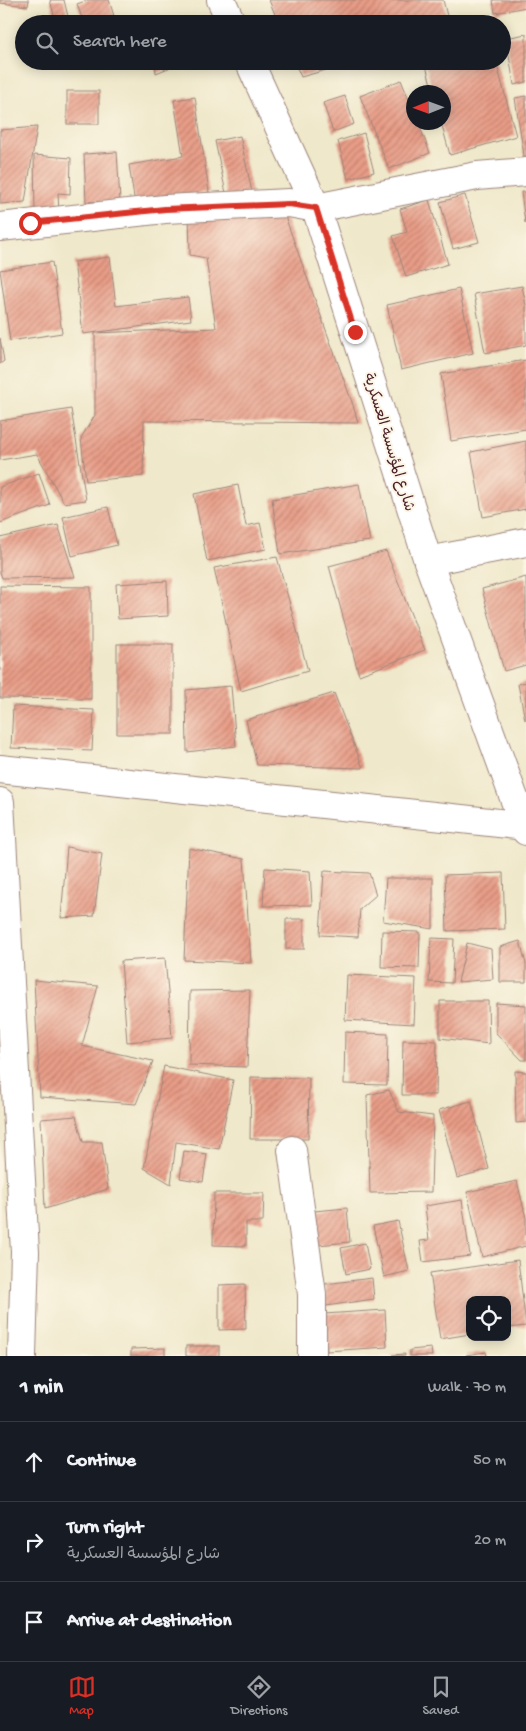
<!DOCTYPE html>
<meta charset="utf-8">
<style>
:root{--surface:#171b24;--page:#20242c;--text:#f1f3f6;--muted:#9ea1a6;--line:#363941;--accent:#d93025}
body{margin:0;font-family:"Gochi Hand","Playpen Sans Arabic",sans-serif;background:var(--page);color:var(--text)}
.controls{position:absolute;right:15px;bottom:15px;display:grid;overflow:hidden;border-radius:10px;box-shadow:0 2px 12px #0003}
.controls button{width:45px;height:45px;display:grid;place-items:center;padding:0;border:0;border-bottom:1px solid var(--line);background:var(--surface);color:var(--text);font:25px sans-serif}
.compass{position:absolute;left:406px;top:85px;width:45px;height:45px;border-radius:50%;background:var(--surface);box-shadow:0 2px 12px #0003;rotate:269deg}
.stop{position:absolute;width:15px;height:15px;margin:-11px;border:4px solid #d93025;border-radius:50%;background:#fff}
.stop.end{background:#d93025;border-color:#fff;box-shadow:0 1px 5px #0008}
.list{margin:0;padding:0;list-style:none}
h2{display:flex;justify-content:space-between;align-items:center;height:65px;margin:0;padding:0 20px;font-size:21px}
h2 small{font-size:16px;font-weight:400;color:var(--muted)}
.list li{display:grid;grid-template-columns:32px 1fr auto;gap:15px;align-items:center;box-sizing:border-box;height:80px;padding:0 20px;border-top:1px solid var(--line)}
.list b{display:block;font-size:19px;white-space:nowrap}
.list p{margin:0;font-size:16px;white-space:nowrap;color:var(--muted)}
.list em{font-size:16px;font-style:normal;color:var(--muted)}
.icon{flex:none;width:28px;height:28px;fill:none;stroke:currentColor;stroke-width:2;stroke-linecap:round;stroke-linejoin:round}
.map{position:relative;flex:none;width:526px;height:1356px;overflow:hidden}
.search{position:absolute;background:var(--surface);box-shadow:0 2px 12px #0003;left:15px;right:15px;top:15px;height:55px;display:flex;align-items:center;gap:12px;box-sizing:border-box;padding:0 18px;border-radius:28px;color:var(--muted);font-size:19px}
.sheet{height:305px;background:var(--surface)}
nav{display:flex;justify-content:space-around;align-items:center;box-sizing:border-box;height:70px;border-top:1px solid var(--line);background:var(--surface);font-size:14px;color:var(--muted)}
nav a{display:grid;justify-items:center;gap:2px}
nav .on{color:var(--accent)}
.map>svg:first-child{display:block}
.building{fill:url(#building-hatch)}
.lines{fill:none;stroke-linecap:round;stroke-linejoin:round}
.minor-casing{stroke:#9c847a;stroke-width:30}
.tertiary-casing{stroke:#9c847a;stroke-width:30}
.secondary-casing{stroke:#9c847a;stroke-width:30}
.minor{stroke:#fff;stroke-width:28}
.tertiary{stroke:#fff;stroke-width:28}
.secondary{stroke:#fff;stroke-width:28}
.route{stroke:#d93025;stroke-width:6}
.labels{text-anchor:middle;stroke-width:4;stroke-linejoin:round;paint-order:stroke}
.street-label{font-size:15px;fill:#4a1f2b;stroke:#fcf5e5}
</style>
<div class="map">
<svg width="526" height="1356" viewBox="0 0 526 1356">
<defs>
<pattern id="building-hatch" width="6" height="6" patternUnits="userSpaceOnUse" patternTransform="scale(1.25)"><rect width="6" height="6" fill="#e89d87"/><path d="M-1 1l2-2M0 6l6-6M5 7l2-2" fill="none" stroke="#be7f6f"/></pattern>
</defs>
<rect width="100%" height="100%" fill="#fcf5e5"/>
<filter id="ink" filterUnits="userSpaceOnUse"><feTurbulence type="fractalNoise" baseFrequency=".02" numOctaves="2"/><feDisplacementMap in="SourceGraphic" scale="10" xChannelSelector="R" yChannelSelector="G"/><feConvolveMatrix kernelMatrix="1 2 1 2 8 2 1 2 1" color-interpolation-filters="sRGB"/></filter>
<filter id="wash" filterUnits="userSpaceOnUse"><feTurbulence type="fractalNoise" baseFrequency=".0096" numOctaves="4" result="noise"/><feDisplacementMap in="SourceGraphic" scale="20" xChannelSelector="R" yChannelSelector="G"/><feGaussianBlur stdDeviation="1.12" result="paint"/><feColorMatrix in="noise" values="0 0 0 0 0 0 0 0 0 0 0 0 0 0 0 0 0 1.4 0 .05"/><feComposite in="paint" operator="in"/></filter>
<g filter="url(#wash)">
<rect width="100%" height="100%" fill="#efe8ca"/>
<g id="blocks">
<!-- building -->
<g class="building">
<path d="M 0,0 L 29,0 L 28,6 L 0,3 Z"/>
<path d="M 50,0 L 64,0 L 69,21 L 54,15 Z"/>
<path d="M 88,0 L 109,0 L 114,16 L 94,24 L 84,24 L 77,4 Z"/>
<path d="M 269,0 L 443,0 L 449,24 L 279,24 Z"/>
<path d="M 493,0 L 526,0 L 526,7 L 495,13 Z"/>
<path d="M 188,19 L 190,24 L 151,24 L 151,22 Z"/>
<path d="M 526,34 L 526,82 L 514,85 L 506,38 Z"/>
<path d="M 155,61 L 186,61 L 156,73 Z"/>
<path d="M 294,61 L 355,61 L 355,62 L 301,77 Z"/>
<path d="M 445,61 L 496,61 L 516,136 L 450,155 L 441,122 L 444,122 L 444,92 L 433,92 L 426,66 Z"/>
<path d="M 401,80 L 414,112 L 414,122 L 418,122 L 430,153 L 389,169 L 360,96 Z"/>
<rect x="67" y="91" width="32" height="33"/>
<path d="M 345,96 L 354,124 L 333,132 L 323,103 Z"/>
<path d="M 526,96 L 526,162 L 525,162 L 515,98 Z"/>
<path d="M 195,97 L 209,192 L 135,204 L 129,165 L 183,156 L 174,100 Z"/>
<path d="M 37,127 L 25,202 L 0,204 L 0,130 Z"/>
<path d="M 364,133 L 374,172 L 348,179 L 338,141 Z"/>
<path d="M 240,136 L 252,192 L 227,198 L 215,141 Z"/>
<path d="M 117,152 L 120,201 L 86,202 L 84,154 Z"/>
<path d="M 34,155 L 71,158 L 70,194 L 58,193 L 59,214 L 35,212 Z"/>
<path d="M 521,192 L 526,192 L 526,223 L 525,223 Z"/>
<path d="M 465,195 L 479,242 L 453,249 L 440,202 Z"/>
<path d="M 429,200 L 448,264 L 406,277 L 393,236 L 407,232 L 400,209 Z"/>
<path d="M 282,208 L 353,405 L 358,423 L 144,421 L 143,476 L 86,481 L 81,438 L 95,415 L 95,333 L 216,328 L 206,258 L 190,255 L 189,212 Z"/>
<path d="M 110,257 L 116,306 L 188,297 L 191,320 L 83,334 L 74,262 Z"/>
<path d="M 52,262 L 62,333 L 10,341 L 0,270 Z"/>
<path d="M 522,286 L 526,305 L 526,345 L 485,353 L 474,294 Z"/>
<path d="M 459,289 L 473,353 L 401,370 L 387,305 Z"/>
<path d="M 0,338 L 4,361 L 0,364 Z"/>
<path d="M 526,360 L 526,429 L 451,441 L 441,374 Z"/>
<path d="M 71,409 L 86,500 L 64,503 L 37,454 L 0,460 L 0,421 Z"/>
<path d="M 526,441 L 526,509 L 483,517 L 471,452 Z"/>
<path d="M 39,473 L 50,505 L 0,523 L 0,487 Z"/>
<path d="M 359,484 L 370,541 L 280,554 L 272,499 Z"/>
<path d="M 238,485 L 246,526 L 260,523 L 266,549 L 207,561 L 194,494 Z"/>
<path d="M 108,507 L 117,545 L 72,556 L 63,517 Z"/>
<path d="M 58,525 L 75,577 L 2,578 L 0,572 L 0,538 Z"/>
<path d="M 386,551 L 425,650 L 359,675 L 329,566 Z"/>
<path d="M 277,557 L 308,671 L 241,691 L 214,568 Z"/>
<path d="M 526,577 L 526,665 L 504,671 L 482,589 Z"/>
<path d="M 167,581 L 168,616 L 118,619 L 116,584 Z"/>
<path d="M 0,586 L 91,587 L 91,699 L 0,698 Z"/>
<rect x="117" y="644" width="56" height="90"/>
<path d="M 526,682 L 526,719 L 525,720 L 518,684 Z"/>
<path d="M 231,686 L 236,746 L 187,752 L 186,690 Z"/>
<path d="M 334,693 L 363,768 L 257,765 L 246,720 Z"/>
<path d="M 13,706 L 94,710 L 92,751 L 11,748 Z"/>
<path d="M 67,847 L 102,854 L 94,916 L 61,918 Z"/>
<path d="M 189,848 L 244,859 L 251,963 L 184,960 Z"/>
<path d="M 265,868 L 310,871 L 312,905 L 263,906 Z"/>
<path d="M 324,871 L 369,873 L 376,895 L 360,909 L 358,937 L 320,935 Z"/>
<path d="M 503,873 L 505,929 L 447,931 L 445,875 Z"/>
<path d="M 386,878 L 433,878 L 433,929 L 383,921 Z"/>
<rect x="286" y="919" width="18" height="30"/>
<path d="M 382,931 L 420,932 L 419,968 L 381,967 Z"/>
<path d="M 431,938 L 454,939 L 452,983 L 429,982 Z"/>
<path d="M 520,941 L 526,964 L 526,982 L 500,982 L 500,947 Z"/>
<path d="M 467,943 L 491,949 L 493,979 L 458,982 Z"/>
<path d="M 165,958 L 172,1038 L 127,1042 L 121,961 Z"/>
<path d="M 347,975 L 416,978 L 414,1024 L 345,1020 Z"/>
<path d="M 34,980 L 98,986 L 82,1046 L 153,1061 L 136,1104 L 40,1097 Z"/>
<path d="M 250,990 L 247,1067 L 189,1065 L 190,991 Z"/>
<path d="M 440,1001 L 488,1001 L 489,1044 L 440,1038 Z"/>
<path d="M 496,1003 L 526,1005 L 526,1060 L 522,1060 L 496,1033 Z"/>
<path d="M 345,1032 L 388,1034 L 387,1085 L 344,1084 Z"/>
<path d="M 403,1040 L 437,1041 L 436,1095 L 402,1095 Z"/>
<path d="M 164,1066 L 233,1080 L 219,1149 L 176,1142 L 171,1184 L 144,1168 Z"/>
<path d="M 515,1071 L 526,1072 L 526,1122 L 516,1123 Z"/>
<path d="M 251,1077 L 309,1078 L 308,1139 L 250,1139 Z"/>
<path d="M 389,1090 L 399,1112 L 433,1116 L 431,1192 L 370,1193 L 367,1095 Z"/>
<path d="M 471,1101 L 489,1169 L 457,1178 L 439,1110 Z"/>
<path d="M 76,1116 L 83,1142 L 102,1142 L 108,1189 L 45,1209 L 41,1119 Z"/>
<path d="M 184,1151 L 207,1154 L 203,1182 L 180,1178 Z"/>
<path d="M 517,1181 L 526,1218 L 526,1246 L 482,1257 L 467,1192 Z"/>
<path d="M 214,1193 L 264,1193 L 263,1222 L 246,1222 L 246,1246 L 213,1245 Z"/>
<path d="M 462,1200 L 470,1256 L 423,1262 L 420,1241 L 429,1240 L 425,1206 Z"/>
<path d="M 347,1208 L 350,1242 L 317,1245 L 314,1211 Z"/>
<path d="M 398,1221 L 409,1271 L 384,1277 L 373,1226 Z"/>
<path d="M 365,1243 L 370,1269 L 346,1274 L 341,1248 Z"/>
<path d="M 518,1260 L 526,1326 L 507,1328 L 507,1300 L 470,1300 L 470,1334 L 440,1339 L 430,1273 Z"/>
<path d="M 372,1278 L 374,1299 L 326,1306 L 325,1284 Z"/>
<path d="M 245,1284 L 246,1329 L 219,1330 L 219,1285 Z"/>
<path d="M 385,1310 L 387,1347 L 327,1351 L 324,1314 Z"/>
<rect x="186" y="1346" width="33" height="10"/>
<path d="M 165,1348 L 165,1356 L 131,1356 L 131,1349 Z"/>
<path d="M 431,1348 L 432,1356 L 410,1356 L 410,1350 Z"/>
<path d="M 486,1352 L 487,1356 L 466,1356 L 466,1355 Z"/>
<path d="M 405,1354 L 405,1356 L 393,1356 L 392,1355 Z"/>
</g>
</g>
</g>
<g filter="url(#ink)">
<use href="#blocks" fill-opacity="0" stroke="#9c847a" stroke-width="1"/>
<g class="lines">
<defs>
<g id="minor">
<path d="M 0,227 L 165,209 L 289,203 L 316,208 L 477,176 L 526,172"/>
<path d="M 428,561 L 526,542"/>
<path d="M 0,802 L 25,1252 L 22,1356"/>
<path d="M 292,1150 L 312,1294 L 312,1356"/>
</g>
<g id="tertiary">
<path d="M 221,0 L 232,24"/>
<path d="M 249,61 L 316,208 L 428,561 L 526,831"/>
</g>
<path id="secondary" d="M 0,769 L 526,826"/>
</defs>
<!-- minor casing -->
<use href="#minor" class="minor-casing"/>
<!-- tertiary casing -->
<use href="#tertiary" class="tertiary-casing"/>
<!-- secondary casing -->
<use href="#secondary" class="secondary-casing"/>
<!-- minor -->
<use href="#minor" class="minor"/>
<!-- tertiary -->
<use href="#tertiary" class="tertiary"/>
<!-- secondary -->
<use href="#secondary" class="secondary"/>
</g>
</g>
<g class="lines" filter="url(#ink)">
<!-- route -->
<path class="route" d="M 30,223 L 165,209 L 289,204 L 316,208 L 355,332"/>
</g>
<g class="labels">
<!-- street labels -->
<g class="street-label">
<text transform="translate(390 442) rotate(73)" y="5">شارع المؤسسة العسكرية</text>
</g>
</g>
</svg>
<div class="controls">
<button><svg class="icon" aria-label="locate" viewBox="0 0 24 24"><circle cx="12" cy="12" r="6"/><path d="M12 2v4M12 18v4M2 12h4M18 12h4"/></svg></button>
</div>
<svg class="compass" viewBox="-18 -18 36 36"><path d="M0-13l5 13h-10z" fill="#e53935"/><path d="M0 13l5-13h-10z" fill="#9ea1a6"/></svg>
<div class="stop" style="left:30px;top:223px"></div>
<div class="stop end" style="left:355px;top:332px"></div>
<div class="search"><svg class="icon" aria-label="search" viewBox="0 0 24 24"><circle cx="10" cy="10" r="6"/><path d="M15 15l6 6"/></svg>Search here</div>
</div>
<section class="sheet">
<h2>1 min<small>Walk · 70 m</small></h2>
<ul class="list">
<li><svg class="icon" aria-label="ahead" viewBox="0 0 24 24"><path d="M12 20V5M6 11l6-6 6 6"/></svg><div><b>Continue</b></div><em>50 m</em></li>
<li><svg class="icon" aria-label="right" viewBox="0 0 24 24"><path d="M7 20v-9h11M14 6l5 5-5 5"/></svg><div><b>Turn right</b><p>شارع المؤسسة العسكرية</p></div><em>20 m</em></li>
<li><svg class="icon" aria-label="arrive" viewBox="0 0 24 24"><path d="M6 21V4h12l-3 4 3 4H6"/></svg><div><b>Arrive at destination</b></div></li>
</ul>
</section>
<nav>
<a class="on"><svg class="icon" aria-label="map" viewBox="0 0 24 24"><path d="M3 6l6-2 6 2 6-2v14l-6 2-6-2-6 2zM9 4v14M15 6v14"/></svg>Map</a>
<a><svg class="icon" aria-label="directions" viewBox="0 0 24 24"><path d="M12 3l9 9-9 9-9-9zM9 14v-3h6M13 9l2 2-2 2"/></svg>Directions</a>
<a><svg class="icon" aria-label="saved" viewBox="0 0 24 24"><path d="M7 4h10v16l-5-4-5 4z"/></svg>Saved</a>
</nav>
